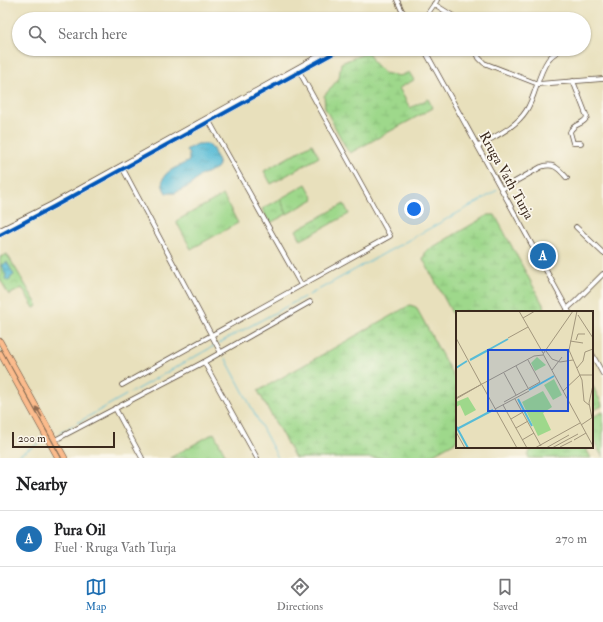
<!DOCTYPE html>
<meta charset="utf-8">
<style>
:root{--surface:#fff;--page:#f2f2f2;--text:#202124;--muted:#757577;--line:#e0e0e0;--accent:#1f6fb2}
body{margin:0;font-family:"IM FELL Double Pica",serif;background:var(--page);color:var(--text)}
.scale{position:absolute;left:12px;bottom:10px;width:103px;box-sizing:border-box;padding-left:4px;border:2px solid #3b2a1e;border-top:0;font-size:11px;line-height:14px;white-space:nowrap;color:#3b2a1e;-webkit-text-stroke:3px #fbf7ec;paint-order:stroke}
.you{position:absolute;left:414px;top:209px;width:14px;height:14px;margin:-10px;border:3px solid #fff;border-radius:50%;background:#1a73e8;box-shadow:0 0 0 6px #1a73e833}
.badge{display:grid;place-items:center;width:26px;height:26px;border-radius:50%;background:var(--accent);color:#fff;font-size:13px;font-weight:700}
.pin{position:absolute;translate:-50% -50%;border:2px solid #fff;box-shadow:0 1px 4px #0006}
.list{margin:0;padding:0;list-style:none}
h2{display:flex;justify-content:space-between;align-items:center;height:52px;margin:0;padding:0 16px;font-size:17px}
h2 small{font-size:13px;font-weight:400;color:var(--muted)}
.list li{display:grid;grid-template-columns:26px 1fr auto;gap:12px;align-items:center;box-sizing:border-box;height:56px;padding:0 16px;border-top:1px solid var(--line)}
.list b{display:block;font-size:15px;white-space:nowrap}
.list p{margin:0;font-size:13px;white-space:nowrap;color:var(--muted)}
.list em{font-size:13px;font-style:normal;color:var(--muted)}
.icon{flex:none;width:22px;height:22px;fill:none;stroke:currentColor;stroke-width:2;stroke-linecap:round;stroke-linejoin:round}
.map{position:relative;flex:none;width:603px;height:458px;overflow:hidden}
.search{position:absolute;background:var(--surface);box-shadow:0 1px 3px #0004;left:12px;right:12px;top:12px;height:44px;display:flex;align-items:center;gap:10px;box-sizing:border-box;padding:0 14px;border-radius:22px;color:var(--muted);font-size:15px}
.sheet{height:108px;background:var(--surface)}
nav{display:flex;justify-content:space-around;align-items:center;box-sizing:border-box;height:56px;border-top:1px solid var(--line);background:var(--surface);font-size:11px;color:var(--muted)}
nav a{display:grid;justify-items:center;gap:2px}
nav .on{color:var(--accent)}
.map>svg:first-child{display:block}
.grass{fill:url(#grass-tufts);stroke:#6c8154}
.wetland{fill:url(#wetland-marsh);stroke:#6c8154}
.park{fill:url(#park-crowns);stroke:#6c8154}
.water{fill:url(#water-ripples);stroke:#4a737a}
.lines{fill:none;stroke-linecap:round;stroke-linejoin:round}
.stream{stroke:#58bcd6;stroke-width:1}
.minor-casing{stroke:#554536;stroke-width:5.5}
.major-casing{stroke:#554536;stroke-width:6}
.minor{stroke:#fff;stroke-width:4}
.major{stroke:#fbbb8c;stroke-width:5}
.cycleway-casing{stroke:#fbf7ec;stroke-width:6}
.cycleway{stroke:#0057b8;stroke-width:4}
.oneway{fill:#916b50}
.labels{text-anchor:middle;stroke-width:3.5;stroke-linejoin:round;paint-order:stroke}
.street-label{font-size:14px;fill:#3b2a1e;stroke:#fbf7ec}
.inset-river{fill:none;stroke:#58bcd6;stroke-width:2}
.inset-road{fill:none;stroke:#a3977d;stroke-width:1}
.view{fill:#1d4ed8;fill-opacity:0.15;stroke:#1d4ed8;stroke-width:2}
.inset-edge{fill:none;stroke:#3b2a1e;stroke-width:2}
</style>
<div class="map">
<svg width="603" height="458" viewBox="0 0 603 458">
<defs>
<pattern id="grass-tufts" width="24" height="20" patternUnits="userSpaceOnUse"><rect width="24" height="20" fill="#9ed88b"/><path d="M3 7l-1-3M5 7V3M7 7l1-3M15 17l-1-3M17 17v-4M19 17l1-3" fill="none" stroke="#89ba78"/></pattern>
<pattern id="wetland-marsh" width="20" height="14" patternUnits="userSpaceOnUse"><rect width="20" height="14" fill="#9ed88b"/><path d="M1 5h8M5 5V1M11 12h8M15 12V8" fill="none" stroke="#89ba78"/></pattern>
<pattern id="park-crowns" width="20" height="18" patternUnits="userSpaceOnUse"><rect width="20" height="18" fill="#9ed88b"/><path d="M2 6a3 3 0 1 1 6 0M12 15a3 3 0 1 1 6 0" fill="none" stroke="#89ba78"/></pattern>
<pattern id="water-ripples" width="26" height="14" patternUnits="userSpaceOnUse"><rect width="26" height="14" fill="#58bcd6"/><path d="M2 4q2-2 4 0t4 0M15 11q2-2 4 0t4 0" fill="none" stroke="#4a99ad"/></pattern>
</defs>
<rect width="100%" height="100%" fill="#fbf7ec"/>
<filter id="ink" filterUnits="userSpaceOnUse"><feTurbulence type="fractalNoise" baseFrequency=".025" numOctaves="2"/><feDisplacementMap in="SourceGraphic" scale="8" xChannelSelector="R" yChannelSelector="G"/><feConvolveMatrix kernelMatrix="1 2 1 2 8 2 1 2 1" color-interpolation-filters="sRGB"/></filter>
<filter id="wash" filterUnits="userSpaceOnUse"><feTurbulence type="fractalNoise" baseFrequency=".012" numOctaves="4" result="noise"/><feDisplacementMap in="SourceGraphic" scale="16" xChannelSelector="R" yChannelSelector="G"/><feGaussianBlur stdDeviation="0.9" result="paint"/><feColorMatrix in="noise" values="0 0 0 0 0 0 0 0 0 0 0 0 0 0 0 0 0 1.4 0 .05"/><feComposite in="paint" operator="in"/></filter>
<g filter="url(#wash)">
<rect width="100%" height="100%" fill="#e8e0bc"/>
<!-- grass -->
<g class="grass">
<path d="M 312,144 L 319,157 L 271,184 L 264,171 Z"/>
<path d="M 306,184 L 314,199 L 287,214 L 280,199 Z"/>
<path d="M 223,195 L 238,223 L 191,249 L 176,221 Z"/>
<path d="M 344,204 L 349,214 L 301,240 L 296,230 Z"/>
<path d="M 214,433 L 225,454 L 218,458 L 170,458 Z"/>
</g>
<!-- wetland -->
<g class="wetland">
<path d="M 368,52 L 374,63 L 384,73 L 400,76 L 409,72 L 414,80 L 399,88 L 410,108 L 428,99 L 433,108 L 350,153 L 347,150 L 325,108 L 324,96 L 339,78 L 341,63 Z"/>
<path d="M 488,215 L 495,215 L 547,312 L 457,312 L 457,322 L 423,259 L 426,251 Z"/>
<path d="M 410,305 L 416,307 L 457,383 L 457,441 L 426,458 L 295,458 L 258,391 Z"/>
<path d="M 592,385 L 601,402 L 602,406 L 592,411 Z"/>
<path d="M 603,412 L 603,458 L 592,437 L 592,417 Z"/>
<path d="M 537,447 L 585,447 L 591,458 L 529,458 L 528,456 L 530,451 Z"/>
</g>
<!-- park -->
<g class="park">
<path d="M 280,199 L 287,214 L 270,223 L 262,209 Z"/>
<path d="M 7,254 L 38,306 L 34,308 L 22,288 L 9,295 L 0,279 L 0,257 Z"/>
</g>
<!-- water -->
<g class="water">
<path d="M 197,144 L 208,144 L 213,149 L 219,165 L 217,168 L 200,176 L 191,185 L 175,193 L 166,193 C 154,173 175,169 189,161 L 189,154 L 186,151 L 187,149 Z"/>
<path d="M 7,262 L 14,275 L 11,277 L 10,280 L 8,281 L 5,279 L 6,275 L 1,265 Z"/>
</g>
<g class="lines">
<!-- stream -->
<g class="stream">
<path d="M 309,295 L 483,199 L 497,190"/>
<path d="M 219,343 L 304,297"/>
<path d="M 226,359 L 278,458"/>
<path d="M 130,393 L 214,346"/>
<path d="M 58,434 L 126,395"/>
<path d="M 13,458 L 42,442"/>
</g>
</g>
</g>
<g filter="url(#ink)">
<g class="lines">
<defs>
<g id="minor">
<path d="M 397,0 L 402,11 L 410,19"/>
<path d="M 434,4 L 458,19"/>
<path d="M 402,11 L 403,19"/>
<path d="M 424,19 L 437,0"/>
<path d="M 424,49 L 569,312"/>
<path d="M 475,49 L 479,58 L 484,63 L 538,84 L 603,79"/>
<path d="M 573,81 L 587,117 C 584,125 573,123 570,132 L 573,143 L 581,143"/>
<path d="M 209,121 L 301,285"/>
<path d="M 479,146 C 495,136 515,128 526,111 C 536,96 537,76 548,60 C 550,57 554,54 557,52"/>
<path d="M 123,169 L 221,353"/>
<path d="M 502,189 L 541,167 C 554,162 559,169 567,178"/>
<path d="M 576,227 L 603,253"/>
<path d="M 0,230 L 52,204 L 331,49"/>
<path d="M 0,235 L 55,206 L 341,49"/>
<path d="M 567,309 L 576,301 L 603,274"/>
<path d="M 592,354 L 603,374"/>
<path d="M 204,362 L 257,458"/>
<path d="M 122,385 L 390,236 L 299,71"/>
<path d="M 115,408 L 142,458"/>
<path d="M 55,440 L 204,362 L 310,302"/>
</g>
<g id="major">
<path d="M 0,341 L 65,458"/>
<path d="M 0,353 L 58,458"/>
</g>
</defs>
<!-- minor casing -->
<use href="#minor" class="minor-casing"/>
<!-- major casing -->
<use href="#major" class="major-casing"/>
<!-- minor -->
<use href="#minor" class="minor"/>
<!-- major -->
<use href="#major" class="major"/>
<defs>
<path id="cycleway" d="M 0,235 L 55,206 L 341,49"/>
</defs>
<!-- cycleway casing -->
<use href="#cycleway" class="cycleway-casing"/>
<!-- cycleway -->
<use href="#cycleway" class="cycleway"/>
</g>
<!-- one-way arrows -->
<defs><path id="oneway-solid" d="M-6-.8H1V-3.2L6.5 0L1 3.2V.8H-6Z"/></defs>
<use class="oneway" href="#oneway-solid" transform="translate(39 412) rotate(-119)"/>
</g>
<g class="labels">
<!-- street labels -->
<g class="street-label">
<text transform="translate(507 175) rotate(61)" y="5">Rruga Vath Turja</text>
</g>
</g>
<!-- overview -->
<g transform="translate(456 311)">
<rect width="137" height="137" fill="#e8e0bc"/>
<path d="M 81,46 L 90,54 L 79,60 L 75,52 ZM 98,68 L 106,84 L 97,89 L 88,74 ZM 87,80 L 96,96 L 87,102 L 95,119 L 82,125 L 66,91 ZM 12,86 L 20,99 L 9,105 L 4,94 L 0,96 L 0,91 Z" fill="#9ed88b"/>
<path class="inset-river" d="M 34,38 L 52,28M 14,49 L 34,38M 0,57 L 11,50M 73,79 L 98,65M 62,88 L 76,115M 0,115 L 12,137M 1,118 L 37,99"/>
<path class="inset-road" d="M 63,0 L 87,42M 121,0 L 113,39 L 126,69 L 128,90 L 133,94M 122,4 L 137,27M 67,7 L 79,0M 0,27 L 25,73M 52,27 L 72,16M 120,29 L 122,23 L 129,23M 114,30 L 127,32M 90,40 L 96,48 L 104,51 L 117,49M 87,43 L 137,135M 87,43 L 117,0M 60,55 L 72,77M 121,57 L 127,50 L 129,41 L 137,38M 96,59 L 106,46M 48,62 L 60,84M 26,73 L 78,45 L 87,44M 26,74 L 61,137M 107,80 L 124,64 L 137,64M 0,87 L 26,73 L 0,88M 59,88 L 85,135M 48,91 L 84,71 L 72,49M 47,94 L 71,137M 39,98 L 73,80M 136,107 L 133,92 L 137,74M 55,108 L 67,101M 125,114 L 137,106M 60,117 L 72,110M 0,121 L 9,137M 66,129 L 78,122M 118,129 L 130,122M 104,136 L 116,130M 79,137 L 124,112M 90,137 L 113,124M 96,137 L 122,123"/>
<path class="view" d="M 32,39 L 112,39 L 112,100 L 32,100 Z"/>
<rect width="137" height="137" class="inset-edge"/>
</g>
</svg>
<div class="scale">200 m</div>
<div class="you"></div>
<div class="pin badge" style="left:543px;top:256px">A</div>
<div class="search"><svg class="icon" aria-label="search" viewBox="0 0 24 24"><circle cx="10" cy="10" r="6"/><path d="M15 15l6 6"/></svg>Search here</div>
</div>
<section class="sheet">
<h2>Nearby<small></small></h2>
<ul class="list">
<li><span class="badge">A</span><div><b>Pura Oil</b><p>Fuel · Rruga Vath Turja</p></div><em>270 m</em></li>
</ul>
</section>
<nav>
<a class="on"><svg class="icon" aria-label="map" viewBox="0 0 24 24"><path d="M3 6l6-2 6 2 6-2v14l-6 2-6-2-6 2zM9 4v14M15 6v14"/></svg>Map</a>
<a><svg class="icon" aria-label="directions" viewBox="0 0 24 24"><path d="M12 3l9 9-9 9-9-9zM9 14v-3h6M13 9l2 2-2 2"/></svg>Directions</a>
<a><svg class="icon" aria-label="saved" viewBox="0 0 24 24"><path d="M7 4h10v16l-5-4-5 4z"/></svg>Saved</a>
</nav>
